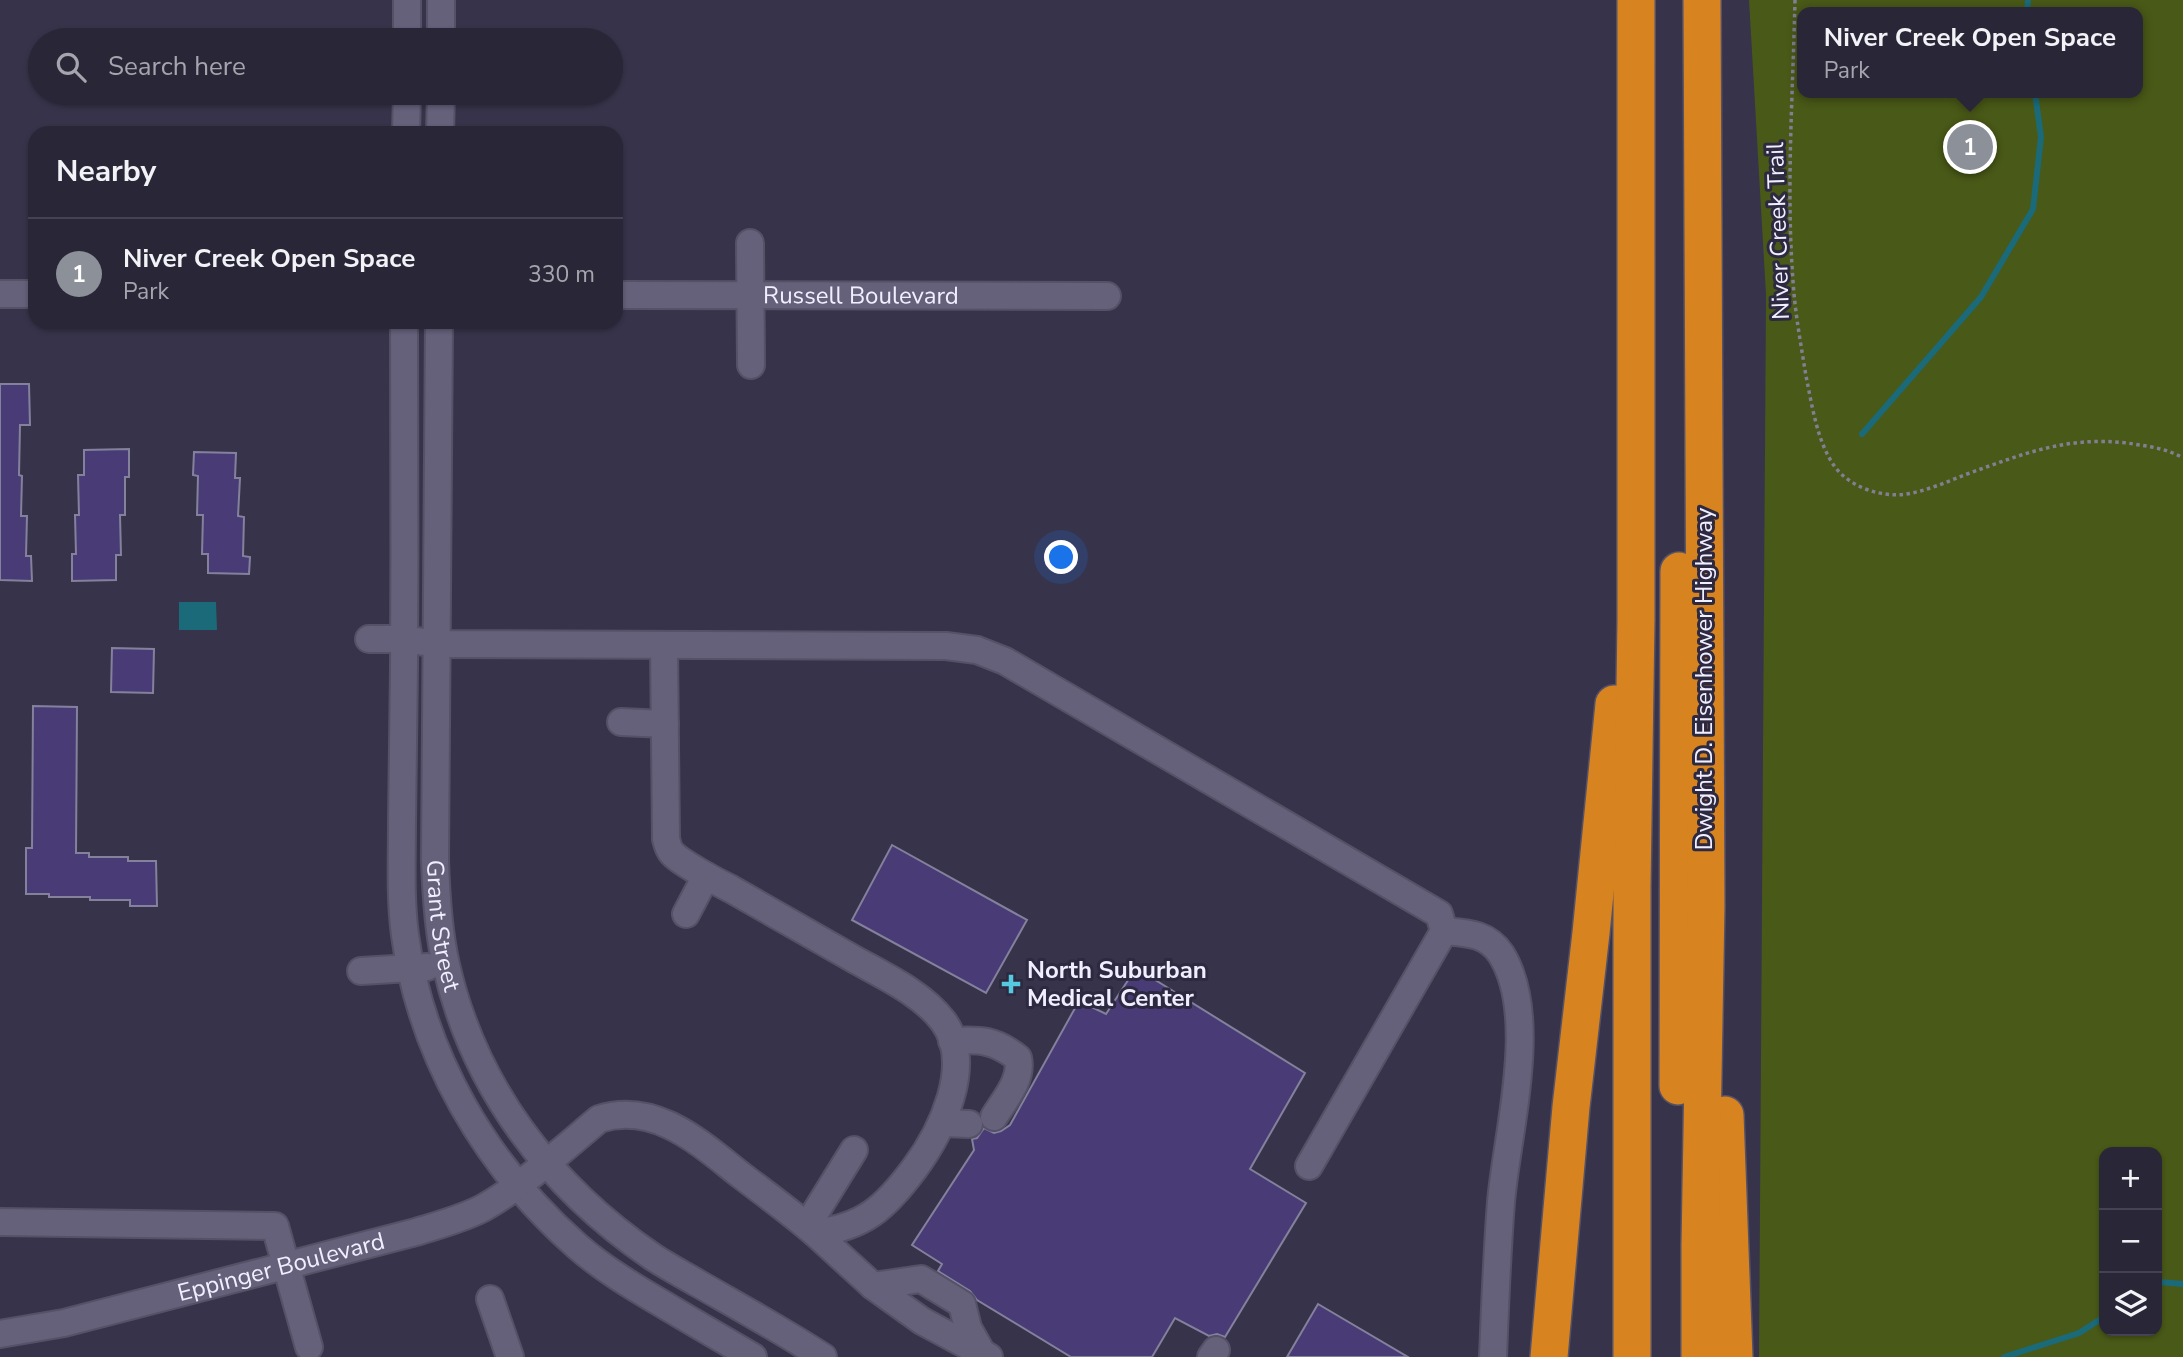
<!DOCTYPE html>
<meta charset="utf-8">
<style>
:root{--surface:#292638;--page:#353243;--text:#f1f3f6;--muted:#a5a5ae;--line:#454353;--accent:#8c9099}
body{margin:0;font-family:"Nunito Sans",sans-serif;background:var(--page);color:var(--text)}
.controls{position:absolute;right:21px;bottom:21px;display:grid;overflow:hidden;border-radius:14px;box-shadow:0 2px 5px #0004}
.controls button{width:63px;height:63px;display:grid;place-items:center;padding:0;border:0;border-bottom:2px solid var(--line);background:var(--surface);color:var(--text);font:35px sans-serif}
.you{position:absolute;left:1062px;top:558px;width:24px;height:24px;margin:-18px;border:5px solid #fff;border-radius:50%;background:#1a73e8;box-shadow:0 0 0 10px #1a73e833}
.badge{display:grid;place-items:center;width:46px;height:46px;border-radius:50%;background:var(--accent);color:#fff;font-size:23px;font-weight:700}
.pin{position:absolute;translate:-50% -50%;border:4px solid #fff;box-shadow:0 2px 7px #0006}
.popup{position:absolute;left:1797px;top:7px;width:346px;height:91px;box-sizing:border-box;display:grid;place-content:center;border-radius:14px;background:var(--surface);filter:drop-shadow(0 2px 5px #0005);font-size:23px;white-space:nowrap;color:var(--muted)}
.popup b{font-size:26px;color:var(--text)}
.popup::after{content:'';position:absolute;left:50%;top:100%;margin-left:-14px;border:14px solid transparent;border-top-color:var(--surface)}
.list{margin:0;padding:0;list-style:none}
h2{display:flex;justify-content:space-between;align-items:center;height:91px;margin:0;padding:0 28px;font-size:30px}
h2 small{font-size:23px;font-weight:400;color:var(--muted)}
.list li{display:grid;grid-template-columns:46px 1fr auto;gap:21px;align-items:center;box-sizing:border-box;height:112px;padding:0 28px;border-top:2px solid var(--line)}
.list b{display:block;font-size:26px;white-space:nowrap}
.list p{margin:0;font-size:23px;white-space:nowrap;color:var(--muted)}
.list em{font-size:23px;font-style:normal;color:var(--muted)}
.icon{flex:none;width:38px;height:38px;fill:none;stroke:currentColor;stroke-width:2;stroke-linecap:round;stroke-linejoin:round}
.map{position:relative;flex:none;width:2183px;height:1357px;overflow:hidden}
.search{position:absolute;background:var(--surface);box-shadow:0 2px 5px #0004;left:28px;top:28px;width:595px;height:77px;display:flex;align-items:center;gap:18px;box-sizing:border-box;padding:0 24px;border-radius:38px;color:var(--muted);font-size:26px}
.panel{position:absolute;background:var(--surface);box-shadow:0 2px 5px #0004;left:28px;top:126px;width:595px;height:203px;border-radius:21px}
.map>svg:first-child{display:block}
.green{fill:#495917;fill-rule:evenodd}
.water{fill:#1b6a7a}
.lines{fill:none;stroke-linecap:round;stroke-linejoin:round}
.stream{stroke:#1b6a7a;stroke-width:6}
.building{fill:#493c76;stroke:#84819c;stroke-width:2}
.minor-casing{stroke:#555166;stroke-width:30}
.highway-casing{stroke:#555166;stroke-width:40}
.path{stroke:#827f93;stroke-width:3.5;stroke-dasharray:3.5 3.5;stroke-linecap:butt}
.minor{stroke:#65617b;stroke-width:26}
.highway{stroke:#d78320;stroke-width:37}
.poi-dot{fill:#56c9e1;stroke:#2d2940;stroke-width:2.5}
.labels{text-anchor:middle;stroke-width:6;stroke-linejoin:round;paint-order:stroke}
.street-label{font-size:24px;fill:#f1efff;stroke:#2d2940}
.poi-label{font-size:24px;font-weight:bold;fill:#f1efff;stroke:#2d2940;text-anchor:start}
</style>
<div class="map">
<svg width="2183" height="1357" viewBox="0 0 2183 1357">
<rect width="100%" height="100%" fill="#37334a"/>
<!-- green -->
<path class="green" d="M 1749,0 L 2183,0 L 2183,1357 L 1759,1357 L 1766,295 ZM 1802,12 L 2138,12 L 2138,93 L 1802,93 ZM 2104,1152 L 2157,1152 L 2157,1331 L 2104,1331 Z"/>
<!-- water -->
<path class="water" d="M 179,602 L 216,602 L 217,630 L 179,630 Z"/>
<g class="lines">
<!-- stream -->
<g class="stream">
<path d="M 2027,12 L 2028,0"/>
<path d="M 1862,434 L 1981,297 L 2033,209 L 2041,137 L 2035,93"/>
<path d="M 2157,1284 L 2160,1282 L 2183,1284"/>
<path d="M 2004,1357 L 2079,1333 L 2104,1317"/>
</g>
</g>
<!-- building -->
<g class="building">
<path d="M 0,384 L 29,384 L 30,425 L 20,425 L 19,475 L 22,476 L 21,516 L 27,516 L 26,556 L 31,556 L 32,581 L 0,580 Z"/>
<path d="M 129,449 L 129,477 L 125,477 L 125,515 L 120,515 L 121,555 L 116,555 L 116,580 L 72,581 L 72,554 L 76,554 L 75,515 L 79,515 L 78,475 L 84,475 L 84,450 Z"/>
<path d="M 194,452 L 236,453 L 235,478 L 240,478 L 238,516 L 244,517 L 243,556 L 250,557 L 249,574 L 208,573 L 208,554 L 202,554 L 203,515 L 197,515 L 198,476 L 193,475 Z"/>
<path d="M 112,648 L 154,649 L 153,693 L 111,692 Z"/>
<path d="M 33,706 L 77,707 L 76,853 L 89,853 L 89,857 L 128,857 L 128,861 L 156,861 L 157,906 L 130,906 L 130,900 L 90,900 L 90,897 L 49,897 L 49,894 L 26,894 L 26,848 L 32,848 Z"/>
<path d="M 892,845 L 1027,920 L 986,993 L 852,920 Z"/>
<path d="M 1136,968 L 1305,1073 L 1250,1169 L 1306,1203 L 1225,1337 L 1217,1334 L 1209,1336 L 1175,1318 L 1152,1357 L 1071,1357 L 977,1300 L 970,1291 L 938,1271 L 942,1264 L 912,1245 L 974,1150 L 972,1139 L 977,1138 L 984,1128 L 994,1133 L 1001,1131 L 1010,1125 L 1079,1001 L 1106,1014 Z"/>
<path d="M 1318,1304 L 1408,1357 L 1287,1357 Z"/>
</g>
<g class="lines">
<defs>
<g id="minor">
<path d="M 407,40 L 407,0"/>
<path d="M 441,40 L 441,0"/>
<path d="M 406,133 L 407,93"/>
<path d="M 440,133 L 441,93"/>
<path d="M 750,243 L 751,365"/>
<path d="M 0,294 L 35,294"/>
<path id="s1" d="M 616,295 L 1107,296"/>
<path d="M 404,322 C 404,437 405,552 404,667 C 403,719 403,770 402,822 C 402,860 400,897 405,935 C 421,1055 486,1166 577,1246 C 602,1268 632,1286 661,1303 C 691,1321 722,1339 753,1357"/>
<path id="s2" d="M 439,322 L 435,859 C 436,894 438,930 446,965 C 474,1088 550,1187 653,1257 C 668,1267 684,1275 699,1284 C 741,1308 783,1331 823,1357"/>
<path d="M 369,639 L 404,639 L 437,644 L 946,646 L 977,650 L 1005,661 L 1439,914 L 1444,931 L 1309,1166"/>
<path d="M 621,722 L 665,724"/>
<path d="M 686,914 L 706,876"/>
<path d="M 1444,931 C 1467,933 1487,933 1501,954 C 1540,1016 1507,1132 1501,1202 C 1497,1253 1495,1305 1493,1357"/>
<path d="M 361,971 L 427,967"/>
<path d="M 952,1041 C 980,1039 995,1040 1018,1058 C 1023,1079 1005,1099 994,1117"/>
<path d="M 942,1123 L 969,1124"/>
<path d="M 0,1222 L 275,1226 L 309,1347"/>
<path d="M 807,1226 L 854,1150"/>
<path d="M 815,1233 L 873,1286 L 922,1321 L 989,1357"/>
<path d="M 873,1286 L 921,1279 L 962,1304 L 968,1328 L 982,1353"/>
<path d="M 490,1299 L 510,1357"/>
<path id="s3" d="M 0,1334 L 64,1323 L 416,1232 C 438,1225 462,1219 483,1208 C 525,1184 562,1150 599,1119 C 656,1101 701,1144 742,1176 C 767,1195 792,1213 815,1233 C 864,1227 885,1208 914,1169 C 941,1133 975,1064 943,1021 C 922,993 882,975 852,958 C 812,935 771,912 731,889 C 719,883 679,862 672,853 C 669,850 667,843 666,839 L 664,645"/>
<path d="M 1211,1357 L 1216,1350"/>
</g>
<g id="highway">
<path d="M 1678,1086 L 1679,571"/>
<path d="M 1725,1115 L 1734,1357"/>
<path d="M 1549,1357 L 1571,1107 L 1591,933 L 1614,704"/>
<path d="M 1632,1357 L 1632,888 L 1636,620 L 1636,0"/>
<path d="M 1700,1357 L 1700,1245 L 1706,906 L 1702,0"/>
</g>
</defs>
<!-- minor casing -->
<use href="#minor" class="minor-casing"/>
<!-- highway casing -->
<use href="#highway" class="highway-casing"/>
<!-- path -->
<path class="path" d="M 1795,0 C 1793,93 1786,188 1793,281 C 1795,313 1801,345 1806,376 C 1812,405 1817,442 1835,467 C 1852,489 1885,499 1912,493 C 1931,489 1949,481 1967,474 C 2023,454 2066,436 2127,443 C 2146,446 2166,448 2183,458"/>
<!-- minor -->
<use href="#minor" class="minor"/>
<!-- highway -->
<use href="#highway" class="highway"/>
</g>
<!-- markers -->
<path class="poi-dot" d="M1007.5 973.5h7v7h7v7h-7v7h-7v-7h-7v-7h7z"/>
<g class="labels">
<!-- street labels -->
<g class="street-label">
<text transform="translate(1778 231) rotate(-92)" y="8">Niver Creek Trail</text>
<text dy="8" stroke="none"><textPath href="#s1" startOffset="245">Russell Boulevard</textPath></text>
<text transform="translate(1704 679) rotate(-90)" y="8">Dwight D. Eisenhower Highway</text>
<text dy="8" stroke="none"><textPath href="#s2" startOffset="604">Grant Street</textPath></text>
<text dy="8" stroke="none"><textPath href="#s3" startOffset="289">Eppinger Boulevard</textPath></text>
</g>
<!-- poi labels -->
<g class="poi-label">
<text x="1027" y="978">North Suburban<tspan x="1027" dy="28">Medical Center</tspan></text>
</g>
</g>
</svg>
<div class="controls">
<button>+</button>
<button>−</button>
<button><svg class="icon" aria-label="layers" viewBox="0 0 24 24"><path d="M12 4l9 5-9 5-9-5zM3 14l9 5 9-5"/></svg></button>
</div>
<div class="you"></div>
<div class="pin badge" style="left:1970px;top:147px">1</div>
<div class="popup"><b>Niver Creek Open Space</b>Park</div>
<div class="search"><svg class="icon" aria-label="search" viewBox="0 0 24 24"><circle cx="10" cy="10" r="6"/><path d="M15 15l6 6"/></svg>Search here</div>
<section class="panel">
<h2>Nearby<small></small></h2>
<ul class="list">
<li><span class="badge">1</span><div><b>Niver Creek Open Space</b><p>Park</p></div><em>330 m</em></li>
</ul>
</section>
</div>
